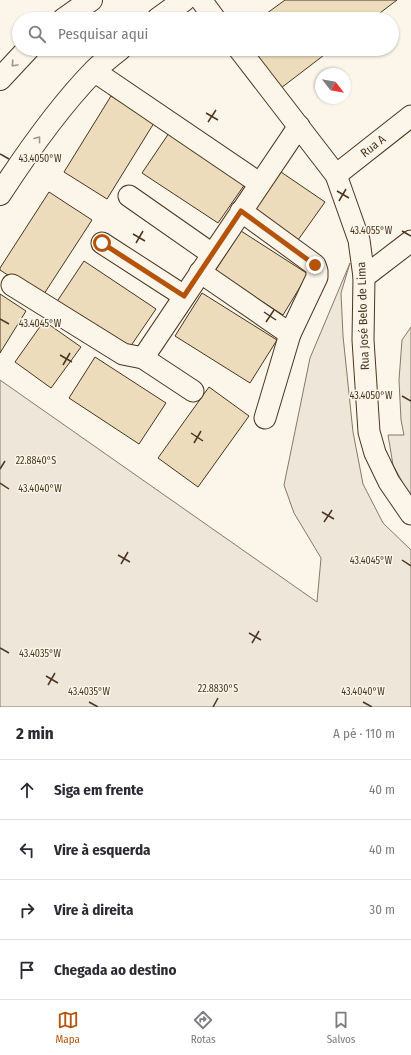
<!DOCTYPE html>
<html lang="pt">
<meta charset="utf-8">
<style>
:root{--surface:#fff;--page:#f7f7f7;--text:#2b2b33;--muted:#7c7c81;--line:#e1e1e2;--accent:#b45309}
body{margin:0;font-family:"Fira Sans Condensed",sans-serif;background:var(--page);color:var(--text)}
.compass{position:absolute;left:315px;top:68px;width:36px;height:36px;border-radius:50%;background:var(--surface);box-shadow:0 1px 3px #0004;rotate:121deg}
.stop{position:absolute;width:12px;height:12px;margin:-9px;border:3px solid #b45309;border-radius:50%;background:#fff}
.stop.end{background:#b45309;border-color:#fff;box-shadow:0 1px 4px #0008}
.list{margin:0;padding:0;list-style:none}
h2{display:flex;justify-content:space-between;align-items:center;height:52px;margin:0;padding:0 16px;font-size:17px}
h2 small{font-size:13px;font-weight:400;color:var(--muted)}
.list li{display:grid;grid-template-columns:26px 1fr auto;gap:12px;align-items:center;box-sizing:border-box;height:60px;padding:0 16px;border-top:1px solid var(--line)}
.list b{display:block;font-size:15px;white-space:nowrap}
.list em{font-size:13px;font-style:normal;color:var(--muted)}
.icon{flex:none;width:22px;height:22px;fill:none;stroke:currentColor;stroke-width:2;stroke-linecap:round;stroke-linejoin:round}
.map{position:relative;flex:none;width:411px;height:707px;overflow:hidden}
.search{position:absolute;background:var(--surface);box-shadow:0 1px 3px #0004;left:12px;right:12px;top:12px;height:44px;display:flex;align-items:center;gap:10px;box-sizing:border-box;padding:0 14px;border-radius:22px;color:var(--muted);font-size:15px}
.sheet{height:292px;background:var(--surface)}
nav{display:flex;justify-content:space-around;align-items:center;box-sizing:border-box;height:56px;border-top:1px solid var(--line);background:var(--surface);font-size:11px;color:var(--muted)}
nav a{display:grid;justify-items:center;gap:2px}
nav .on{color:var(--accent)}
.map>svg:first-child{display:block}
.green{fill:#ede6d9;stroke:#887966}
.building{fill:#ecdcbc;stroke:#4a3520}
.lines{fill:none;stroke-linecap:round;stroke-linejoin:round}
.minor-casing{stroke:#4a3520;stroke-width:23}
.major-casing{stroke:#4a3520;stroke-width:24}
.minor{stroke:#fbf6e9;stroke-width:21}
.major{stroke:#fbf6e9;stroke-width:22}
.oneway{stroke:#a29684}
.route{stroke:#b45309;stroke-width:5}
.ticks{fill:none;stroke:#4a3520;stroke-width:1.5}
.labels{text-anchor:middle;stroke-width:3;stroke-linejoin:round;paint-order:stroke}
.street-label{font-size:12px;fill:#4a3520;stroke:#fbf6e9}
.ticks-label{font-size:10px;text-anchor:middle;fill:#4a3520;stroke:#fbf6e9;stroke-width:3;stroke-linejoin:round;paint-order:stroke}
</style>
<div class="map">
<svg width="411" height="707" viewBox="0 0 411 707">
<rect width="100%" height="100%" fill="#fbf6e9"/>
<!-- green -->
<g class="green">
<path d="M 350,263 L 341,293 L 343,336 L 353,432 L 363,484 L 383,523 L 411,550 L 411,707 L 0,707 L 0,380 L 317,602 L 321,558 L 294,513 L 284,485 L 310,358 Z"/>
<path d="M 411,327 L 411,498 L 393,465 L 388,435 L 404,435 L 401,420 L 399,380 L 402,340 Z"/>
</g>
<!-- building -->
<g class="building">
<path d="M 285,0 L 397,0 L 372,19 L 259,19 Z"/>
<path d="M 252,49 L 332,49 L 281,88 Z"/>
<path d="M 111,96 L 154,123 L 107,199 L 64,172 Z"/>
<path d="M 169,133 L 245,184 L 218,223 L 142,173 Z"/>
<path d="M 281,172 L 325,202 L 298,240 L 255,210 Z"/>
<path d="M 49,192 L 92,220 L 42,297 L 0,270 L 0,268 Z"/>
<path d="M 241,231 L 308,274 L 283,315 L 215,271 Z"/>
<path d="M 84,261 L 156,309 L 128,350 L 56,303 Z"/>
<path d="M 202,293 L 277,340 L 250,383 L 175,336 Z"/>
<path d="M 0,294 L 26,311 L 0,353 Z"/>
<path d="M 44,321 L 81,347 L 51,388 L 15,362 Z"/>
<path d="M 95,357 L 166,403 L 139,444 L 69,398 Z"/>
<path d="M 209,387 L 249,416 L 198,487 L 158,458 Z"/>
</g>
<g class="lines">
<defs>
<g id="minor">
<path d="M 201,0 L 215,19"/>
<path d="M 239,49 L 336,175 L 359,240 L 364,277 L 363,340 L 369,432 L 375,453 L 389,482 L 411,514"/>
<path d="M 94,71 L 259,183"/>
<path d="M 336,175 L 411,116"/>
<path d="M 129,196 L 212,254"/>
<path d="M 241,211 L 315,265 L 317,271 L 317,277 L 290,334 L 265,418"/>
<path d="M 102,243 L 184,296"/>
<path d="M 200,272 L 290,334"/>
<path d="M 364,277 L 411,241"/>
<path d="M 12,285 L 123,354 L 143,358 L 193,391"/>
<path d="M 143,358 L 299,126"/>
</g>
<g id="major">
<path d="M 64,19 L 91,0"/>
<path d="M 158,19 L 184,0"/>
<path d="M 0,79 L 28,49"/>
<path d="M 0,194 C 28,151 58,108 94,71 C 102,63 111,56 120,49"/>
</g>
</defs>
<!-- minor casing -->
<use href="#minor" class="minor-casing"/>
<!-- major casing -->
<use href="#major" class="major-casing"/>
<!-- minor -->
<use href="#minor" class="minor"/>
<!-- major -->
<use href="#major" class="major"/>
</g>
<!-- one-way arrows -->
<defs><path id="oneway-chevron" d="M-2-3.5L2.5 0L-2 3.5" fill="none" stroke-width="1.6" stroke-linecap="round" stroke-linejoin="round"/></defs>
<g class="oneway">
<use href="#oneway-chevron" transform="translate(14 64) rotate(133)"/>
<use href="#oneway-chevron" transform="translate(38 139) rotate(-53)"/>
</g>
<g class="lines">
<!-- route -->
<path class="route" d="M 102,243 L 184,296 L 241,211 L 315,265"/>
</g>
<!-- ticks -->
<path class="ticks" d="M 206,113 L 218,120M 208,122 L 216,110M 0,154 L 9,159M 337,191 L 349,198M 339,201 L 346,189M 402,231 L 411,236M 133,234 L 145,241M 136,243 L 143,231M 264,312 L 276,320M 0,319 L 9,324M 266,322 L 274,310M 60,355 L 72,362M 63,365 L 70,353M 402,396 L 411,401M 191,433 L 203,441M 194,443 L 201,431M 0,469 L 5,461M 0,483 L 9,489M 322,512 L 334,519M 324,522 L 332,510M 118,555 L 130,562M 402,560 L 411,566M 121,564 L 128,552M 249,633 L 261,640M 252,643 L 259,631M 0,648 L 9,653M 46,676 L 58,683M 48,685 L 55,673M 89,702 L 98,707M 363,702 L 372,707M 213,707 L 218,698"/>
<g class="labels">
<!-- street labels -->
<g class="street-label">
<text transform="translate(373 146) rotate(-38)" y="4">Rua A</text>
<text transform="translate(363 316) rotate(-92)" y="4">Rua José Belo de Lima</text>
</g>
</g>
<g class="ticks-label">
<text x="40" y="162">43.4050°W</text>
<text x="371" y="234">43.4055°W</text>
<text x="40" y="327">43.4045°W</text>
<text x="371" y="399">43.4050°W</text>
<text x="36" y="464">22.8840°S</text>
<text x="40" y="492">43.4040°W</text>
<text x="371" y="564">43.4045°W</text>
<text x="40" y="657">43.4035°W</text>
<text x="218" y="692">22.8830°S</text>
<text x="89" y="695">43.4035°W</text>
<text x="363" y="695">43.4040°W</text>
</g>
</svg>
<svg class="compass" viewBox="-18 -18 36 36"><path d="M0-13l5 13h-10z" fill="#e53935"/><path d="M0 13l5-13h-10z" fill="#7c7c81"/></svg>
<div class="stop" style="left:102px;top:243px"></div>
<div class="stop end" style="left:315px;top:265px"></div>
<div class="search"><svg class="icon" aria-label="search" viewBox="0 0 24 24"><circle cx="10" cy="10" r="6"/><path d="M15 15l6 6"/></svg>Pesquisar aqui</div>
</div>
<section class="sheet">
<h2>2 min<small>A pé · 110 m</small></h2>
<ul class="list">
<li><svg class="icon" aria-label="ahead" viewBox="0 0 24 24"><path d="M12 20V5M6 11l6-6 6 6"/></svg><div><b>Siga em frente</b></div><em>40 m</em></li>
<li><svg class="icon" aria-label="left" viewBox="0 0 24 24"><path d="M17 20v-9H6M10 6l-5 5 5 5"/></svg><div><b>Vire à esquerda</b></div><em>40 m</em></li>
<li><svg class="icon" aria-label="right" viewBox="0 0 24 24"><path d="M7 20v-9h11M14 6l5 5-5 5"/></svg><div><b>Vire à direita</b></div><em>30 m</em></li>
<li><svg class="icon" aria-label="arrive" viewBox="0 0 24 24"><path d="M6 21V4h12l-3 4 3 4H6"/></svg><div><b>Chegada ao destino</b></div></li>
</ul>
</section>
<nav>
<a class="on"><svg class="icon" aria-label="map" viewBox="0 0 24 24"><path d="M3 6l6-2 6 2 6-2v14l-6 2-6-2-6 2zM9 4v14M15 6v14"/></svg>Mapa</a>
<a><svg class="icon" aria-label="directions" viewBox="0 0 24 24"><path d="M12 3l9 9-9 9-9-9zM9 14v-3h6M13 9l2 2-2 2"/></svg>Rotas</a>
<a><svg class="icon" aria-label="saved" viewBox="0 0 24 24"><path d="M7 4h10v16l-5-4-5 4z"/></svg>Salvos</a>
</nav>
